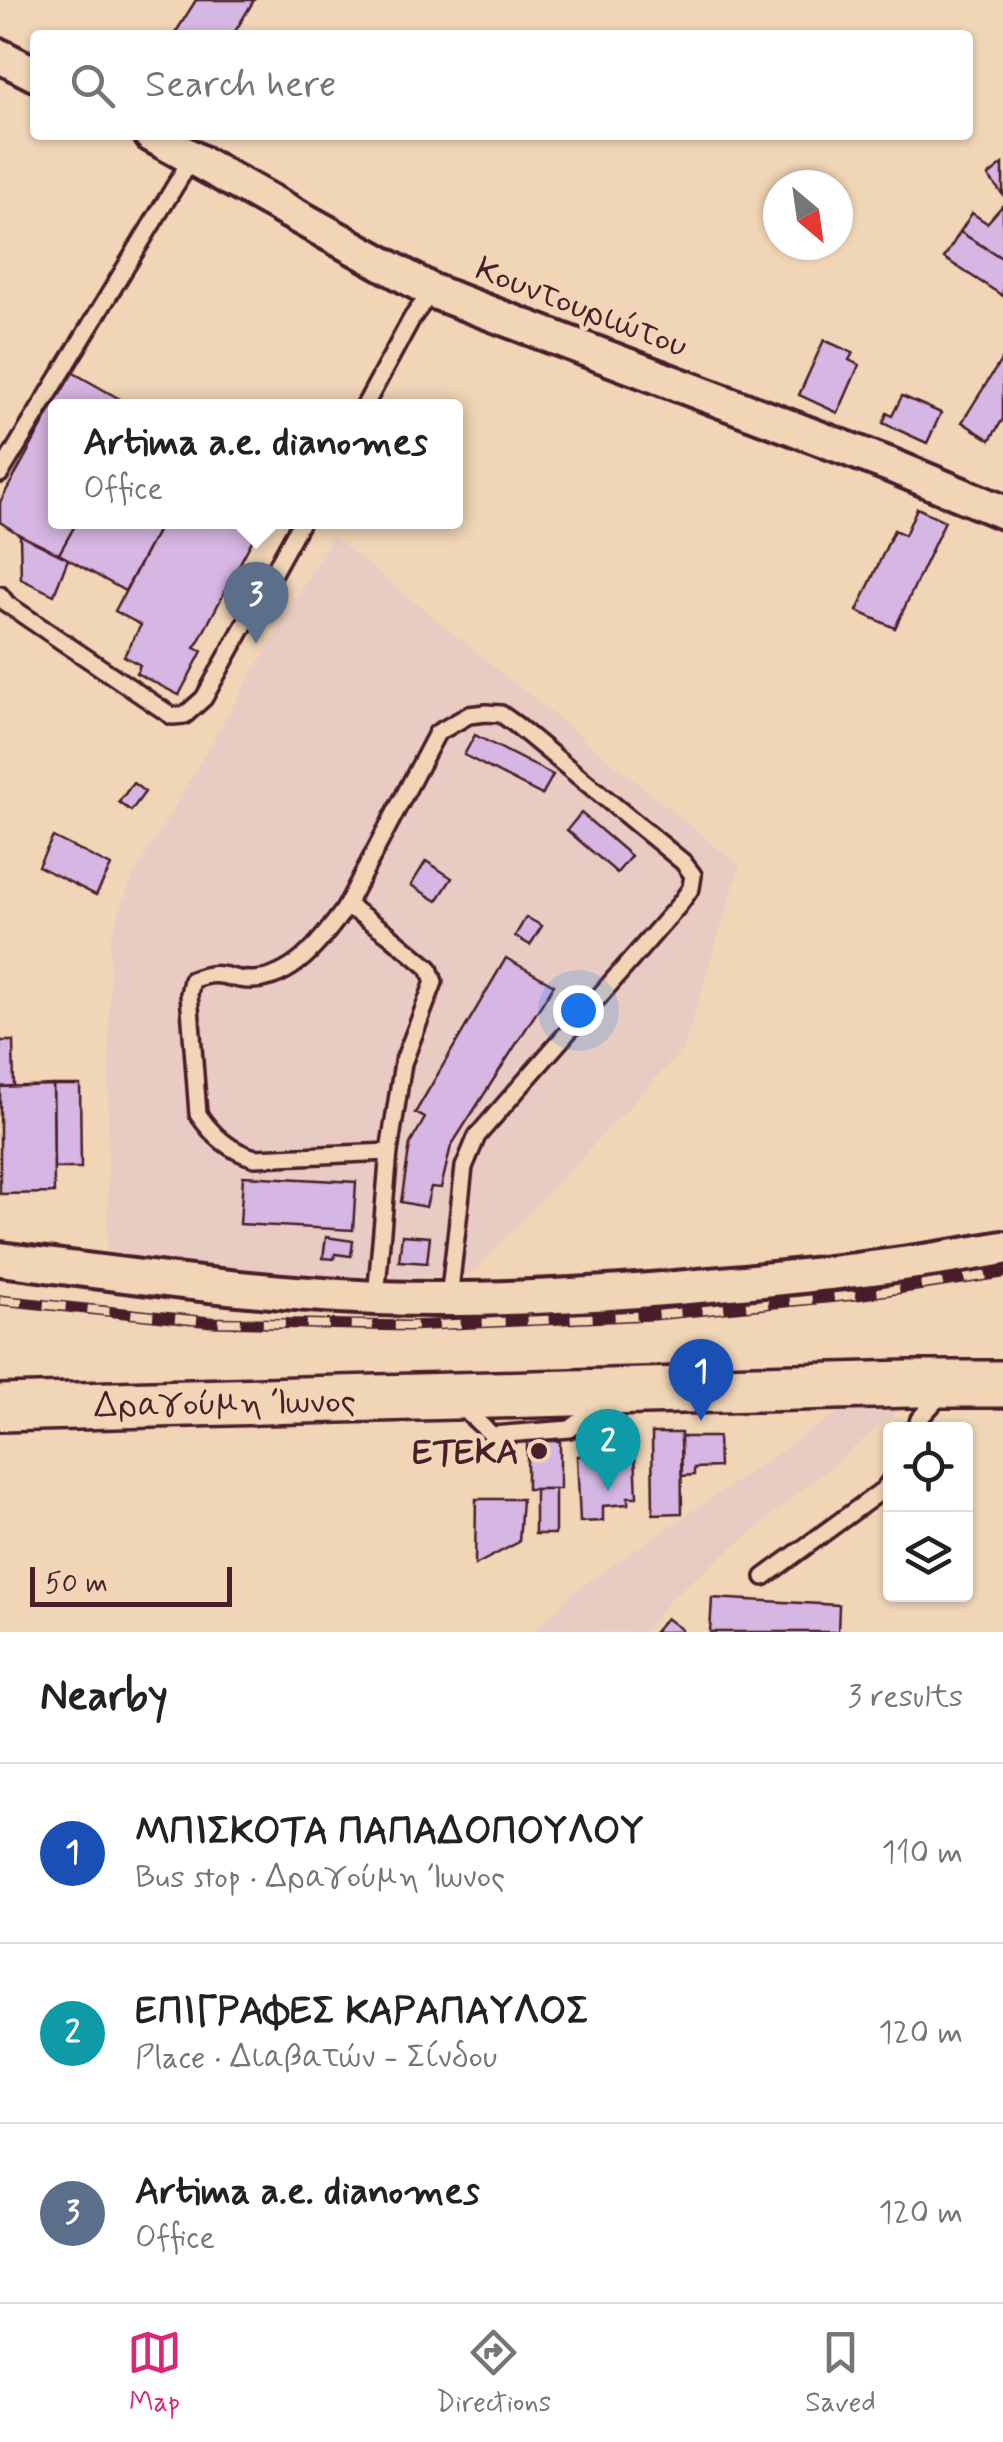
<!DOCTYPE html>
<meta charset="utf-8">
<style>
:root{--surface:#fff;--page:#f2f2f2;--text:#222;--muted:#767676;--line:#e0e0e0;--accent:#db2777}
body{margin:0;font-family:Mynerve,sans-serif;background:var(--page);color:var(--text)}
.controls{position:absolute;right:30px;bottom:30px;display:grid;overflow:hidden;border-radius:10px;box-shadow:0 2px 8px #0004}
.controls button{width:90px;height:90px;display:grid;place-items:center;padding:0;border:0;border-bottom:2px solid var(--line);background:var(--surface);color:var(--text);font:50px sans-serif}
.compass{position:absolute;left:763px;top:170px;width:90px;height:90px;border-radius:50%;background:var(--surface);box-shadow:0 2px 8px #0004;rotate:151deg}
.scale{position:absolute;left:30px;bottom:25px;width:202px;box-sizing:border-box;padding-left:10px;border:5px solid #4a1f2b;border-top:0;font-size:28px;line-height:35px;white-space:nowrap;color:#4a1f2b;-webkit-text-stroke:8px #f0d5b7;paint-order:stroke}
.you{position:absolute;left:578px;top:1010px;width:35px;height:35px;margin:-25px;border:8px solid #fff;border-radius:50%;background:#1a73e8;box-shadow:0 0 0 15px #1a73e833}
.badge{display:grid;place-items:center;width:65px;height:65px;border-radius:50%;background:var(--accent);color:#fff;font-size:32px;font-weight:700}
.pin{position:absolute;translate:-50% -82px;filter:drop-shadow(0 2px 5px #0008)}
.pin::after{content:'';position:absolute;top:52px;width:35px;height:30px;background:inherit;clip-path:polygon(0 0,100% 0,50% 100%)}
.popup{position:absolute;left:48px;top:399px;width:415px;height:130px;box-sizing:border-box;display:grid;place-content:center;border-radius:10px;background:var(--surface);filter:drop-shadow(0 2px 8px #0005);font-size:32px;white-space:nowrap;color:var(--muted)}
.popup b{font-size:38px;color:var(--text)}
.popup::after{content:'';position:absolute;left:50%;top:100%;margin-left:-20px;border:20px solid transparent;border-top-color:var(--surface)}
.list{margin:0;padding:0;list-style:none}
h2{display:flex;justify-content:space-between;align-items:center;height:130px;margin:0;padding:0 40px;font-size:42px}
h2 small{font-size:32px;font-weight:400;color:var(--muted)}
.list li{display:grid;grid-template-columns:65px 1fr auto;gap:30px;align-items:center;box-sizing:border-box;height:180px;padding:0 40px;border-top:2px solid var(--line)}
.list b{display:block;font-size:38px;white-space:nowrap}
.list p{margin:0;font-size:32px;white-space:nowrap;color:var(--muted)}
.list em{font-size:32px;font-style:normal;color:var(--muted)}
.icon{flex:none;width:55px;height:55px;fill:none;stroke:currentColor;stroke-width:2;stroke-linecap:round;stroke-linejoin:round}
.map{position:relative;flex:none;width:1003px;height:1632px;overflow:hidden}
.search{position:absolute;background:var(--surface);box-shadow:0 2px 8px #0004;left:30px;right:30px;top:30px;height:110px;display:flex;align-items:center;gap:25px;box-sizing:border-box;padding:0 35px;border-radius:10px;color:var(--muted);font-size:38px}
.sheet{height:670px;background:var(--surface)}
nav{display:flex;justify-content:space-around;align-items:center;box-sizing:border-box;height:140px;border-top:2px solid var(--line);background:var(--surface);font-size:28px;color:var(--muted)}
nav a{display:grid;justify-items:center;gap:5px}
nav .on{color:var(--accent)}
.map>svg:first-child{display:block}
.built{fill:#e8ccc4}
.building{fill:#d6b6e2;stroke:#4a1f2b;stroke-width:2.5}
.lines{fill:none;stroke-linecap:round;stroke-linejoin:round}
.service-casing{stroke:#4a1f2b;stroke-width:22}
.minor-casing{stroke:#4a1f2b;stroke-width:40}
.secondary-casing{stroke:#4a1f2b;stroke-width:52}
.service{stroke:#f0d5b7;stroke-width:15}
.minor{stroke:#f0d5b7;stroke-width:32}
.secondary{stroke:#f0d5b7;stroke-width:45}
.rail-casing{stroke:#4a1f2b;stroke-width:11}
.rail{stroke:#f0d5b7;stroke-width:8;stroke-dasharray:22;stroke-linecap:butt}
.poi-dot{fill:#4a1f2b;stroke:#f0d5b7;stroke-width:4}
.labels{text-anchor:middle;stroke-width:9;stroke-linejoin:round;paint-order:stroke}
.street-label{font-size:35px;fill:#4a1f2b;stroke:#f0d5b7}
.poi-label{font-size:35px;font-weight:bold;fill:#4a1f2b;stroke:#f0d5b7;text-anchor:end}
</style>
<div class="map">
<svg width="1003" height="1632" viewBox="0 0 1003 1632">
<rect width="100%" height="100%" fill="#f0d5b7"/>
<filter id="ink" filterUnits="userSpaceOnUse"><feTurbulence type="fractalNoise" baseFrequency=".01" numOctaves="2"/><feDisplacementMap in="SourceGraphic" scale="20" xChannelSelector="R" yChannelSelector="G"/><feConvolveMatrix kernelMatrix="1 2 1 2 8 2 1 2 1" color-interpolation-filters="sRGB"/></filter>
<g filter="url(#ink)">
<!-- built -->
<g class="built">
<path d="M 333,536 L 740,866 L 683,1049 L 472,1274 L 401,1280 L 107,1259 L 110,940 L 132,879 Z"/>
<path d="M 910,1401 L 671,1598 L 644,1632 L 534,1632 L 572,1593 L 849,1405 Z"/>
</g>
<!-- building -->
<g class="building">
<path d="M 196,0 L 254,0 L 233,35 L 174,35 Z"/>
<path d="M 1003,164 L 1003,195 L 988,176 Z"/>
<path d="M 1003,205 L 1003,259 L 960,232 L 972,213 L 987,223 Z"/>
<path d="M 960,232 L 1003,259 L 1003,296 L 944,258 Z"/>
<path d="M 824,340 L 853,353 L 849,360 L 859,365 L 838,413 L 799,395 Z"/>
<path d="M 1003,357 L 1003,419 L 990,440 L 962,422 Z"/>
<path d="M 72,372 L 134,407 L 56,407 L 56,522 L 77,522 L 59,554 L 20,535 L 0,522 L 0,502 Z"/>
<path d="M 902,396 L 941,413 L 927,443 L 883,423 L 887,413 L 892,416 Z"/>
<path d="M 917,508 L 945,521 L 895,628 L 857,611 L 894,530 L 905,535 Z"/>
<path d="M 77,522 L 162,522 L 125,591 L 59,554 Z"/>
<path d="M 162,522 L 262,522 L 195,648 L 202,651 L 179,695 L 136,673 L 140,665 L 124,656 L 141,625 L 115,611 Z"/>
<path d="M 20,535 L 68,559 L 54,595 L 21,579 Z"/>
<path d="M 475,735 L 553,775 L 542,795 L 464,755 Z"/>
<path d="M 133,783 L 145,792 L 131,811 L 119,802 Z"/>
<path d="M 581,813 L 631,856 L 617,873 L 567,830 Z"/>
<path d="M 53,837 L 111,866 L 96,895 L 38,866 Z"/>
<path d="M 426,861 L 452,878 L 437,901 L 411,885 Z"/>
<path d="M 526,917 L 542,926 L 530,945 L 515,936 Z"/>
<path d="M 506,958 L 554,985 L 451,1146 L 441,1188 L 431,1187 L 426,1207 L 401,1202 L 410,1144 L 425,1118 L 415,1113 Z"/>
<path d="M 0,1041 L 13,1041 L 14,1086 L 0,1087 Z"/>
<path d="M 53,1085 L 80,1085 L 81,1168 L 54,1168 Z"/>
<path d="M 53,1085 L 54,1193 L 0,1194 L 0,1087 Z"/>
<path d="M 243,1176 L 356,1182 L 353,1230 L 240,1224 Z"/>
<path d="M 402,1235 L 430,1237 L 427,1263 L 399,1261 Z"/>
<path d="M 326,1237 L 353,1241 L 351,1256 L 335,1254 L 334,1259 L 323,1258 Z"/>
<path d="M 652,1433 L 681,1433 L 682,1513 L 653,1514 Z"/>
<path d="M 681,1437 L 718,1437 L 719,1467 L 694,1468 L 694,1475 L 682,1476 Z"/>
<rect x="527" y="1441" width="33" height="48"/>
<path d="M 635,1453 L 637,1497 L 628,1497 L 628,1504 L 603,1506 L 603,1521 L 580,1522 L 577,1456 Z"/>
<rect x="535" y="1489" width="20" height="45"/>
<path d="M 476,1499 L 522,1499 L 519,1542 L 475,1565 Z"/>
<path d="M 712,1598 L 839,1605 L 838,1632 L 710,1632 Z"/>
<path d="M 666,1618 L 682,1630 L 681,1632 L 654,1632 Z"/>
</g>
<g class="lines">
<defs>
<g id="service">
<path d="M 364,407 L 412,318 L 432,291"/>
<path d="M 0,474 L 192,158"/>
<path d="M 0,595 L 7,604 L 172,716 L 185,715 L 204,698 L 301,522"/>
<path d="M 344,910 L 437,733 L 469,715 L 486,713 L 501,714 L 515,724 L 683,862 L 693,875 L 691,888 L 679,905 L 477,1136 L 464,1167 L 449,1299"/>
<path d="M 376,1298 L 389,1152 L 403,1063 L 434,982 L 429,968 L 387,933 L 353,909 L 344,910 C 321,941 294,978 253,980 C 226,981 224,967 192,980 L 189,994 L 198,1114 C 213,1136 230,1151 255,1158 L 389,1152"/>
<path d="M 469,1414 L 492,1435 L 570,1429 L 595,1410"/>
<path d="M 916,1430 L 919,1419 L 941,1395"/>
<path d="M 764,1577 L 884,1489 L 890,1481"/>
</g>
<g id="minor">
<path d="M 0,56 L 35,74"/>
<path d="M 151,135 L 432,291 L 890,465 L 1003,512"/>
<path d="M 0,1259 C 125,1275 251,1293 377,1298 C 488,1302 600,1295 710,1285 C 808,1276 906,1266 1003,1248"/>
</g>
<path id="secondary" d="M 0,1408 L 910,1384 L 1003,1384"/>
</defs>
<!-- service casing -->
<use href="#service" class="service-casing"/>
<!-- minor casing -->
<use href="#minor" class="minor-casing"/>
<!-- secondary casing -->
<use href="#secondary" class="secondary-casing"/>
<!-- service -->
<use href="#service" class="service"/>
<!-- minor -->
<use href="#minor" class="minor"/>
<!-- secondary -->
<use href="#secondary" class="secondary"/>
<defs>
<path id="rail" d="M 0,1300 L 211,1322 L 408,1326 L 655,1315 L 857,1295 L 1003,1273"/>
</defs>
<!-- rail casing -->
<use href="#rail" class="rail-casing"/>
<!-- rail -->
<use href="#rail" class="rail"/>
</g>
</g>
<!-- markers -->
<circle class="poi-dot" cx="539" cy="1451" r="10"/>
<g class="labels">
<!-- street labels -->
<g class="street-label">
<text transform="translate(582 306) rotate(21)" y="12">Κουντουριώτου</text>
<text transform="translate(225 1402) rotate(-1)" y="12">Δραγούμη Ίωνος</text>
</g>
<!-- poi labels -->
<g class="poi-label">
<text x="519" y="1463">ΕΤΕΚΑ</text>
</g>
</g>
</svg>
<div class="controls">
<button><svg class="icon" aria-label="locate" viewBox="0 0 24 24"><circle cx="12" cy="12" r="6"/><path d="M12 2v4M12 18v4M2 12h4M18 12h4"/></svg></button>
<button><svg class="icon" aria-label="layers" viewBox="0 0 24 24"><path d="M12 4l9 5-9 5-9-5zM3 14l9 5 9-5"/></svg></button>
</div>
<svg class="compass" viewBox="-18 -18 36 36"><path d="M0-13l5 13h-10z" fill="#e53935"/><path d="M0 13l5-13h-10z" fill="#767676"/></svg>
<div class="scale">50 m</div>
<div class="you"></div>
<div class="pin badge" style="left:701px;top:1421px;background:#1a4fb4">1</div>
<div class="pin badge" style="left:608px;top:1491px;background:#0f9aa8">2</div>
<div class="pin badge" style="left:256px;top:644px;background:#5c6f8a">3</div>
<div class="popup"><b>Artima a.e. dianomes</b>Office</div>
<div class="search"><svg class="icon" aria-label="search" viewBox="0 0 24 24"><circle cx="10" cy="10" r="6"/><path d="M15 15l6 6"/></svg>Search here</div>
</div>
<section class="sheet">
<h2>Nearby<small>3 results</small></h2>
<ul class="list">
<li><span class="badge" style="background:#1a4fb4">1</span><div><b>ΜΠΙΣΚΟΤΑ ΠΑΠΑΔΟΠΟΥΛΟΥ</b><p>Bus stop · Δραγούμη Ίωνος</p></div><em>110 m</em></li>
<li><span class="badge" style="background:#0f9aa8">2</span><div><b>ΕΠΙΓΡΑΦΕΣ ΚΑΡΑΠΑΥΛΟΣ</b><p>Place · Διαβατών - Σίνδου</p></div><em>120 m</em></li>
<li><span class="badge" style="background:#5c6f8a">3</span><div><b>Artima a.e. dianomes</b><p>Office</p></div><em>120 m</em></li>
</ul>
</section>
<nav>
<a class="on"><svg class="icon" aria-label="map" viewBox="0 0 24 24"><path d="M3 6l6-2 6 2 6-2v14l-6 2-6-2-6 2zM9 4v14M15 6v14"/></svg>Map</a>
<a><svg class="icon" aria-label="directions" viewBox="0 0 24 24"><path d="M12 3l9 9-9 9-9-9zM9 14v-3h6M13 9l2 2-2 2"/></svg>Directions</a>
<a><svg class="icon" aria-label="saved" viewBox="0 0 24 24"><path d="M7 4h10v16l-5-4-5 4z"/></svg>Saved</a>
</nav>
